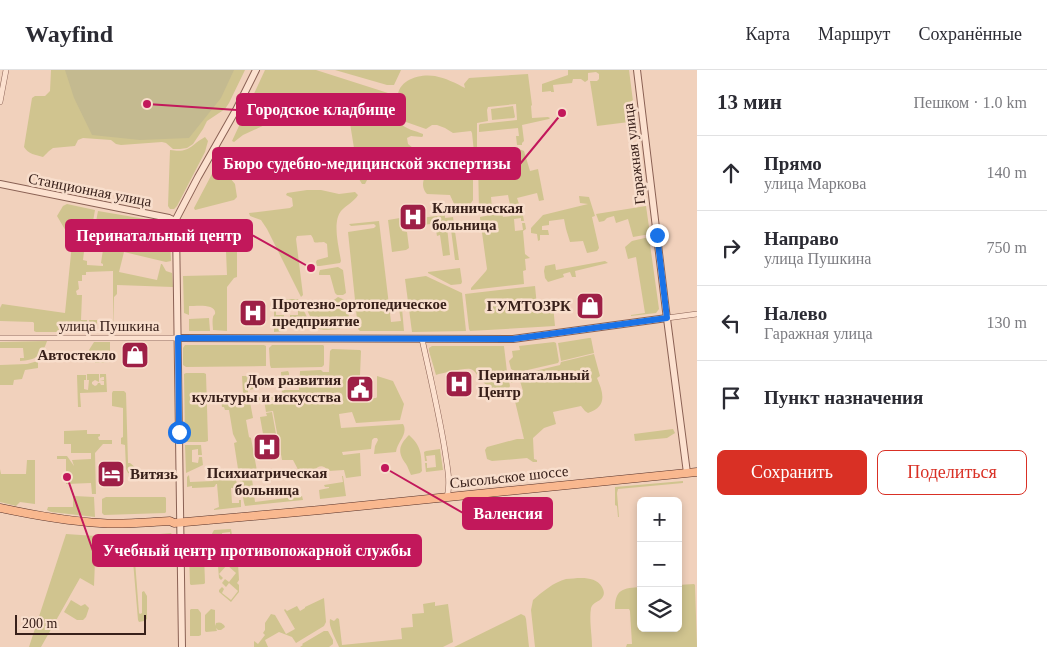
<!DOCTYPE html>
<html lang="ru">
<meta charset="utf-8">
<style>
:root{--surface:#fff;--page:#f2f2f3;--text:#2b2b33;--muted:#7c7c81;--line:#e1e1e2;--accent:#d93025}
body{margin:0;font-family:"Times New Roman",serif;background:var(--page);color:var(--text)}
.controls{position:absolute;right:15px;bottom:15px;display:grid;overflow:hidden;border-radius:8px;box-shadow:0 2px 8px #0003}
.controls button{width:45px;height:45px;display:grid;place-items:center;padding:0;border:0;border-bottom:1px solid var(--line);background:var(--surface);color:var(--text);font:25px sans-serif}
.scale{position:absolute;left:15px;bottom:12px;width:131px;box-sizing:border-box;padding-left:5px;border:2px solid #38201a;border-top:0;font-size:14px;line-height:18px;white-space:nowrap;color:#38201a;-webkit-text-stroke:4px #f8decc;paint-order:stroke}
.stop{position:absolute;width:15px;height:15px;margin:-11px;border:4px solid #1a73e8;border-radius:50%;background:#fff}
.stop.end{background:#1a73e8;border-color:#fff;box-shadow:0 1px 5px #0008}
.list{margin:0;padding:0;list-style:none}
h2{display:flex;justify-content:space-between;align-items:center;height:65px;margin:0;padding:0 20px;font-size:21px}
h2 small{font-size:16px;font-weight:400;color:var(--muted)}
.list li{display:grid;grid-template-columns:32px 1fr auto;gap:15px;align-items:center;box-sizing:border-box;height:75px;padding:0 20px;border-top:1px solid var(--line)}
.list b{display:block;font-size:19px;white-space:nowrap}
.list p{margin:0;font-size:16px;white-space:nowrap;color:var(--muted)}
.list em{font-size:16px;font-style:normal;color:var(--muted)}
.actions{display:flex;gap:10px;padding:15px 20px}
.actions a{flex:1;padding:11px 0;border:1px solid var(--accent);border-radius:8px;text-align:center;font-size:18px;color:var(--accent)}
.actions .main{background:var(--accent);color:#fff}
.icon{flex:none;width:28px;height:28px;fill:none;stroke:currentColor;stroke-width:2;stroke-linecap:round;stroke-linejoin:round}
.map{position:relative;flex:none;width:697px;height:577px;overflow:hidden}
header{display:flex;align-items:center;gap:30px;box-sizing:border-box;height:70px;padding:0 25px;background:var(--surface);border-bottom:1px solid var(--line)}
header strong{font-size:24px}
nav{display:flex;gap:28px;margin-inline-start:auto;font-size:18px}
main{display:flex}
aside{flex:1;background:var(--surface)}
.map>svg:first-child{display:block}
.green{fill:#d0c48f}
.cemetery{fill:#c4ba90}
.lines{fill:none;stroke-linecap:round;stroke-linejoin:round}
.minor-casing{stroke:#8a6154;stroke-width:6}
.tertiary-casing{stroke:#8a6154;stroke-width:8}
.primary-casing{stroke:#573129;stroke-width:9}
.minor{stroke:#fce1cf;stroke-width:5}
.tertiary{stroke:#fce1cf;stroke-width:6}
.primary{stroke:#f9b88f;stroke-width:8}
.route{stroke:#1a73e8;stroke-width:6}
.labels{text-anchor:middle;stroke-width:5;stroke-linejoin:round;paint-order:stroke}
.street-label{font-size:15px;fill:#38201a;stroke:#f8decc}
.poi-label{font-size:15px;font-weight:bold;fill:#38201a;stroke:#f8decc;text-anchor:start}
.leader{fill:none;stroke:#c2185b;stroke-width:2}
.callout-dot{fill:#c2185b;stroke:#f8decc;stroke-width:2}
.callout{fill:#c2185b;stroke:#c2185b;stroke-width:2}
.callout-label{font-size:16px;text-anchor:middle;font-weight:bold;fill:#fff}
</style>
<header>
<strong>Wayfind</strong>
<nav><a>Карта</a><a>Маршрут</a><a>Сохранённые</a></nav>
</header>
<main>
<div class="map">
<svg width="697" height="577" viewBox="0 0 697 577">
<rect width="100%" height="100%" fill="#f1d1bc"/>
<!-- green -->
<g class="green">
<path d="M 51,0 L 245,0 L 229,33 L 225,39 L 207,51 L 203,59 L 193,74 L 187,78 L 180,79 L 173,79 L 166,73 L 162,72 L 121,75 L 116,74 L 111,70 L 83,68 L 78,70 L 75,76 L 53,78 L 49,81 L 43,87 C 36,85 28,84 24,77 L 32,28 L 35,26 L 45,26 L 50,21 Z"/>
<path d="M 265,0 L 316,0 L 388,23 C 395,32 393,46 400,53 C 405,59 416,61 423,64 L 423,66 L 422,67 L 411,66 L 407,68 L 408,74 L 413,78 L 414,94 L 401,93 L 394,81 L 385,82 L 382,84 L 381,88 L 366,91 L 367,110 L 365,114 L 362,114 L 359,109 L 348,41 L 269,53 L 243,65 L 234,72 L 232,71 Z"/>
<path d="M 335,0 L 401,0 L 394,15 L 387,15 Z"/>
<path d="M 568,0 L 629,0 L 635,47 L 633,50 L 629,52 L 597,56 L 590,11 L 597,11 L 599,9 L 599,4 L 596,2 L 588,3 L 588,10 L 585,12 L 581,9 L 573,9 L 572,13 L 553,15 L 554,22 L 551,22 L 551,21 L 542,22 L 542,14 L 568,5 Z"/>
<path d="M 528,4 L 532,35 L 531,36 L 532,48 L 548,47 L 550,48 L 549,49 L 522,55 L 524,71 L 522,73 L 522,75 L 517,75 L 516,66 L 519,66 L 518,58 L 479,62 L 479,55 L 480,54 L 517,50 L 516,34 L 488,37 L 487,40 L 488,51 L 477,53 L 477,81 L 474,82 L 472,63 L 471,61 L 453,63 L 445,58 L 437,55 L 432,55 L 426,59 L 406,52 C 401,46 400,39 398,30 C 395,11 419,3 435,6 C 445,8 456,13 465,18 L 464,14 L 469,8 Z"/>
<path d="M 513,36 L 515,47 L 514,48 L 492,50 L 491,39 Z"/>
<path d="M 205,67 L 208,71 L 205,82 L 177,136 L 174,139 L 170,139 L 168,136 L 170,80 C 191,83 189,76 205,67 Z"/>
<path d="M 519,79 L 524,81 L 530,101 L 538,99 L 544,130 L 539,131 L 537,123 L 517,128 L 519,134 L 521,134 L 524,151 L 521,151 L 521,148 L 514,149 L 515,161 L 523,160 L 522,153 L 525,153 L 526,159 L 523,161 L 525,184 L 530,188 L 525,189 L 526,200 L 523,201 L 524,214 L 471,220 L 471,218 L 486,201 L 487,199 L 480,148 L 480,147 L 502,143 L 503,147 L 511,146 L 511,142 L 513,142 L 512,137 L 502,138 L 502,137 L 510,135 L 508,125 L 491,127 L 492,138 L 479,140 L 478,91 L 481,86 Z"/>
<path d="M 227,82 L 228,84 L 230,108 L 235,114 L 237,127 L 234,130 L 195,140 L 194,138 L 223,83 Z"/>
<path d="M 467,97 L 471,99 L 473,102 L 473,130 L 469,136 L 455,136 L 450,125 L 427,124 C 423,120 422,114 424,109 L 462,98 Z"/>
<path d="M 307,120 L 321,120 L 339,124 L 355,122 L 358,125 C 354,132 346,135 341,141 C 332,152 339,178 341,191 L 340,193 L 320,196 L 317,196 L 316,192 L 317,190 L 328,187 L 327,174 L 324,172 C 309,173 317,173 311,165 L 297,166 L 296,169 L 303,225 L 301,227 L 267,159 L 261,150 L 250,146 L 249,143 L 290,138 L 293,136 L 292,128 L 286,125 L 287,123 Z"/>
<path d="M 579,126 L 589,127 L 595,146 L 592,147 L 599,178 L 597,181 L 587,183 L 583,171 L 570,172 L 566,159 L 564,149 L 549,151 L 549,155 L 542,156 L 542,160 L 548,160 L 549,165 L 540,165 L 540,170 L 538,171 L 537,164 L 531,163 L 531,158 L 543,145 L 588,134 L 580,133 Z"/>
<path d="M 67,134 L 95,140 L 92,157 L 87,157 L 83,190 L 87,191 L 87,195 L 103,196 L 103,194 L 101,193 L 106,160 L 95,157 L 98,141 L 157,151 L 163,153 L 170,161 L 171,191 L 166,192 L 124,182 L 119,202 L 157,210 L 161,194 L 162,194 L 166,201 L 172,203 L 173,217 L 117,215 L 117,224 L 114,227 L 113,262 L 113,201 L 86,202 L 86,205 L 82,205 L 82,211 L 78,211 L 79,219 L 76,221 L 77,225 L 82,225 L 81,250 L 87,250 L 87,262 L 89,262 L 89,250 L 97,250 L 97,262 L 110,262 L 36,262 L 34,261 L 34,253 L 33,252 L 0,251 L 0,238 L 2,234 L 65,243 L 72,174 L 70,168 L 57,146 L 63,136 Z"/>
<path d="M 646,136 L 650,164 L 633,167 L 628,149 L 616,153 L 614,146 L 607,148 L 604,151 L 599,152 L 596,144 Z"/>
<path d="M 445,145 L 445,148 L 453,147 L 459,190 L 455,190 L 450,152 L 421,155 L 420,148 Z"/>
<path d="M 400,148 L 402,161 L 407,162 L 409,178 L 406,180 L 392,182 L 388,150 Z"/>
<path d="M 379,151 L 391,252 L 401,251 L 399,239 L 402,238 L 404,261 L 360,261 L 358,259 L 348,162 L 374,158 L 376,156 L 374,154 L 351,156 L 349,154 Z"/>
<path d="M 440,156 L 446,156 L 447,157 L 450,185 L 443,186 L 440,165 L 437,166 L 436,160 Z"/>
<path d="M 649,167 L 659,239 L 656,243 L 631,246 L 631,245 L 645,243 L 636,187 L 628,189 L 625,177 L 632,171 Z"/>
<path d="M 188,171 L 237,177 L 237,207 L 234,208 L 227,217 L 227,261 L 213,260 C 213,257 212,251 213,247 C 213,246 214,245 215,244 C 217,233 196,236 189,236 L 189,245 L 184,243 L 183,206 L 227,205 L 226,181 L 182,181 L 182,173 Z"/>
<path d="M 605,191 L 608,193 L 575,201 L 576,207 L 572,207 L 570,202 L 563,204 L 564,207 L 548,212 L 545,208 L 544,201 L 545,196 L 555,194 L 556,200 Z"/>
<path d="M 338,197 L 343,200 L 346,223 L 343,225 L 337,225 L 335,223 L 330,205 L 319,205 L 319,203 L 320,200 Z"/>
<path d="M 460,198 L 462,212 L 461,214 L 451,215 L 428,203 L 428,202 Z"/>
<path d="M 426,206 L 462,223 L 466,261 L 412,262 L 405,209 Z"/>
<path d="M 535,216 L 537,236 L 553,235 L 555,256 L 470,261 L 469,259 L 465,224 Z"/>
<path d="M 338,227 L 345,230 L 348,235 L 349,249 L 348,250 L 340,251 L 340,259 C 317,260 318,263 308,242 L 309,240 L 314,236 L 327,235 Z"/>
<path d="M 274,229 L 298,229 L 307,247 L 306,250 L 304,252 L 290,252 L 290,245 L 298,245 L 298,230 L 283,231 L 283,230 L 276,230 L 276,245 L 284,245 L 284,252 L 286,253 L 286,261 L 274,262 Z"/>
<path d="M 209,248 L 210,261 L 189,261 L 189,249 Z"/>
<path d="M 589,268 L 591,268 L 594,283 L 561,291 L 558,273 Z"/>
<path d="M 47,271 C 42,286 36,290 20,291 L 20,288 L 24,288 L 23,278 L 0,278 L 0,272 Z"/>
<path d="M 94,272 L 110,272 L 110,292 L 95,293 L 95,285 L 90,284 L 89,280 Z"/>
<path d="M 554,272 L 556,273 L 559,291 L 558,293 L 519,302 L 516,302 L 511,299 L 509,291 L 513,287 L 512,281 L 520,280 L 519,276 Z"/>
<path d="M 185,275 L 264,275 L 266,276 L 266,296 L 186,297 L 183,295 L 183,278 Z"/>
<path d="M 272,275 L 323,275 L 324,276 L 324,295 L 322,297 L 271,298 L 270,295 L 269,278 Z"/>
<path d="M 432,276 L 504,276 L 507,302 L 510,316 L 509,318 C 495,321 488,319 479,307 C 476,304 475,300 470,299 C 464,298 443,303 436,305 L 429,281 L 429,278 Z"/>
<path d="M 332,279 L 360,280 L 361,281 L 360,305 L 359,307 L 352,309 L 351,310 L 351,326 L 354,329 L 376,328 L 377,327 L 377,306 L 393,311 L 404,334 L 400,350 L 356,353 L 352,342 L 339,344 L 341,358 L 403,354 L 404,356 C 407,366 397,372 396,382 L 374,384 L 375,376 L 378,370 L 377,368 L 374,368 L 372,370 L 371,379 L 342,382 L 343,385 L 360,383 L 361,406 L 346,408 L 344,400 L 329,401 C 319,390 315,400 309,408 L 303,409 L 293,390 L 282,390 L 273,341 L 266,342 L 264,330 L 250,332 L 253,348 L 246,350 L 249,367 L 251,368 L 257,401 L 252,409 L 255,432 L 302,426 L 303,430 L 245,436 C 241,422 244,412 234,400 L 238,399 L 234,373 L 237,372 L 233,364 L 229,340 L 225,340 L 224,337 L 222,337 L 221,330 C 223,330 225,331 227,332 C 230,334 238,332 241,331 L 242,323 L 243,323 L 242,306 L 254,306 L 254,319 L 248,320 L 248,333 L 249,328 L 282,326 L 281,302 L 288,301 L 289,303 L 289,305 L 284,305 L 284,320 L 299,320 L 300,301 L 321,300 L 323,302 L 329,302 L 330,281 Z"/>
<path d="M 594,284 L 600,306 L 597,308 C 604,324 607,337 588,343 L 585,341 L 581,336 L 553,342 L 556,354 L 544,358 L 533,368 L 534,389 L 537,390 L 537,392 L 533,392 L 527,388 L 492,391 L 487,389 L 485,380 L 487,377 L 517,369 L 524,369 L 514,327 L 516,324 L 523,321 L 520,311 L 511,313 L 509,303 L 518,305 L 560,295 L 561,292 Z"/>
<path d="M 38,291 L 38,298 L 25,300 L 22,309 L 14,310 L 13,315 L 0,315 L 0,295 L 27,294 Z"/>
<path d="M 186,303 L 204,303 L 206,304 L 208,371 L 205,372 L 187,372 L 185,370 L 184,304 Z"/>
<path d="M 87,304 L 99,304 L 99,312 L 95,310 L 92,312 L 92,314 L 95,316 L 97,315 L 98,313 L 100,313 L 101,315 L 104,315 L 104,311 L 100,310 L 104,310 L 104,307 L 102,307 L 100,308 L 100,304 L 106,304 L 107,322 L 80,323 L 81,337 L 78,337 L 77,305 L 86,305 L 86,310 L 84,310 L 84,319 L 88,320 L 89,310 L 87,310 Z"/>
<path d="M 113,321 L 124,321 L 126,323 L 128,393 L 130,393 L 136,398 L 136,405 L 128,403 L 126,399 L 125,375 L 121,374 L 121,368 L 123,367 L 123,338 L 112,336 L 112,323 Z"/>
<path d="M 272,342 L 280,386 L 277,387 L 274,372 L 273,372 L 274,380 L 269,381 L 269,375 L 265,375 L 260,347 L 267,346 L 266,343 Z"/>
<path d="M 673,359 L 675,363 L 667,368 L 635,371 L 634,364 Z"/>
<path d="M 87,360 L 87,364 L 100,364 L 100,366 L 98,367 L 99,370 L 112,370 L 112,374 L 103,374 L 95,383 L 96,424 L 92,424 L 91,413 L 66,414 L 66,389 L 57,389 L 57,386 L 67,386 L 74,396 L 72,390 L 91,389 L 91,383 L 71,383 L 71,374 L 64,374 L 64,361 Z"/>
<path d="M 409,365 C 422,377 421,384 422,401 L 420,403 L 411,405 C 409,401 408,397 406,394 C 397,382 399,375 409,365 Z"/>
<path d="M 185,375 L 201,375 L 202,385 L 198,385 L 198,379 L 192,380 L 192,392 L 198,393 L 199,387 L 202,387 L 203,395 L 186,403 Z"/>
<path d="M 440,379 L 443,400 L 426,402 L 425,393 L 427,393 L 427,398 L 436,397 L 435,385 L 426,386 L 427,391 L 425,391 L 424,382 L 426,381 Z"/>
<path d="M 27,390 L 35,390 L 35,434 L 20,432 L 16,436 L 0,432 L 0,399 L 1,404 L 26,404 Z"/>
<path d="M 217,403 L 221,404 L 229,403 C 235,406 237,411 238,418 L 231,418 L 232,433 L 239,433 L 239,430 L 241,430 L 241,437 L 214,440 L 214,439 L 219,437 L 217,414 L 216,414 L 215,416 L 214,417 L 192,418 L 192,416 L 187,417 L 187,407 L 189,405 L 190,412 L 213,411 L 213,404 Z"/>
<path d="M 342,406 L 343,406 L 346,426 L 320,429 L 319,420 L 329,418 L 329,417 L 325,417 L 324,415 L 343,412 Z"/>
<path d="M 683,411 L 683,413 L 618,419 L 617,423 L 619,447 L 618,447 L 617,436 L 615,435 L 615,417 Z"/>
<path d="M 74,426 L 94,427 L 95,447 L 51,442 L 47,440 L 48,437 L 73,437 L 73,427 Z"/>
<path d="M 106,427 L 165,427 L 166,428 L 166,442 L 165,443 L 104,445 L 102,443 L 102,429 Z"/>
<path d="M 231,459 L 232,465 L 230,465 L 230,462 L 222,463 L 224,486 L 232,486 L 232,483 L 234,482 L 234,488 L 216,489 C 211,481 208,469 214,460 Z"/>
<path d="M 171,463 L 174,467 L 175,487 L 132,489 L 132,484 L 118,485 L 119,492 L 111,492 L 110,483 L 113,480 L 122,480 L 122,476 L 127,476 L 127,467 Z"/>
<path d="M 66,464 L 96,466 L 94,516 L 80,508 L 41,577 L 29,577 Z"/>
<path d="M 190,483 L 204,484 L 205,513 L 204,514 L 191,515 L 190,514 L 189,484 Z"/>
<path d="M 134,490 L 135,491 L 139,543 L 140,544 L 142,543 L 142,522 L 144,521 L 147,526 L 147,549 L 144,551 L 139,552 L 138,550 L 133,491 Z"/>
<path d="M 238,493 L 239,510 L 237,513 L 239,515 L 239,522 L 231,532 L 219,522 L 219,520 L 222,517 L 224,519 L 222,523 L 231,530 L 238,521 L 229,513 L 226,517 L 222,513 L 225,509 L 229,512 L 236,503 L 227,495 L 219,504 L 223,508 L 221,510 L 219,508 L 218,496 L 220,494 Z"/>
<path d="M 566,509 C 578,508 595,505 602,517 C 604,521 605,524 602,528 C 599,532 593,532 591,538 C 589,550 592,565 592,577 L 535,577 L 531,540 L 533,530 C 542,522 554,512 566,509 Z"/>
<path d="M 694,514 L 695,515 L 697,577 L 626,577 L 627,574 L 632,574 L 630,541 L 629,539 L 615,539 C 615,519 623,518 641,517 L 641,558 L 678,558 L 678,515 Z"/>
<path d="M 324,528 L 326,552 L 324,556 L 296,573 L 292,567 L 279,562 L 265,570 L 268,577 L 254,577 L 254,571 L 258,574 L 265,565 L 263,563 L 265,560 L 265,553 L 271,544 L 275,545 L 286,564 L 295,559 L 284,540 L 285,539 L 287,541 L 297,536 L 300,541 L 305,538 L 305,537 Z"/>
<path d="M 71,530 L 81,536 L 85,534 L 89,538 L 86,547 L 83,550 L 77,550 L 64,542 Z"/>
<path d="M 435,532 L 435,536 L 448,534 L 453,572 L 443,577 L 339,577 C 336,569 328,556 330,549 L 334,551 L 337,548 L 339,549 L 342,575 L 402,569 L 401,558 L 413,557 L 412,544 L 424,543 L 423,534 Z"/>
<path d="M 191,539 L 198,539 L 201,543 L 201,565 L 199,566 L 190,566 L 190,540 Z"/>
<path d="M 211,539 L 215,540 L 215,556 L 216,553 C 219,552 221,552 224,555 L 225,557 L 221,560 L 218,560 L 216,558 L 217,561 L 206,562 L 205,561 L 205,545 Z"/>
<path d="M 521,544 L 525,546 L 526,549 L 529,577 L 454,577 Z"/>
<path d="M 324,561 L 328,561 L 333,570 L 333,574 L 329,577 L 300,577 L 303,575 L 302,574 Z"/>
</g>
<!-- cemetery -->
<path class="cemetery" d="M 65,0 L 234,0 L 221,28 L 189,68 L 140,70 L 92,65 L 74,28 Z"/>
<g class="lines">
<defs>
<g id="minor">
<path d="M 0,32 L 6,0"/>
<path d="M 667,248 L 697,244"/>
<path d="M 0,268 L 178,268"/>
<path d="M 422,269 C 430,306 439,343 445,381 C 447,396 451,412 447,427"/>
</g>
<g id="tertiary">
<path d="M 637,0 L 666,241 L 687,403"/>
<path d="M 0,114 L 169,148 L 175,151"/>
<path d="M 178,268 L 513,269 L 667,248"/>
<path d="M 182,577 L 176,157 L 175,151 L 198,107 L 236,40 L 256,0"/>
</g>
<path id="primary" d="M 0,438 C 33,445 66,451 100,453 C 123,455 147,452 170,451 L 174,453 L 320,440 L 697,402"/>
</defs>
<!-- minor casing -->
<use href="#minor" class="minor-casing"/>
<!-- tertiary casing -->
<use href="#tertiary" class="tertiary-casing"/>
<!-- primary casing -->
<use href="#primary" class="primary-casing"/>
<!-- minor -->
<use href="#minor" class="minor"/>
<!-- tertiary -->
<use href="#tertiary" class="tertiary"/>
<!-- primary -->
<use href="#primary" class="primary"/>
</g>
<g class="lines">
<!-- route -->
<path class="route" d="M 179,362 L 178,268 L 513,269 L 667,248 L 657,165"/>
</g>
<!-- icons -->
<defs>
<symbol id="hospital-square" viewBox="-11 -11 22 22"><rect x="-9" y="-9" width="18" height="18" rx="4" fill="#9e1f46" stroke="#f8decc"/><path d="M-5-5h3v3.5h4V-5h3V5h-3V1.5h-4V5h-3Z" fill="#fff"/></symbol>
<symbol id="shop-square" viewBox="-11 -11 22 22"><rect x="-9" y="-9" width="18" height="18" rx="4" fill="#9e1f46" stroke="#f8decc"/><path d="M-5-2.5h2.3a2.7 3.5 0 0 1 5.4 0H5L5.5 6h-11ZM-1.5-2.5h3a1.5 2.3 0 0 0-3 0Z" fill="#fff"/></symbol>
<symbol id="civic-square" viewBox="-11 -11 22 22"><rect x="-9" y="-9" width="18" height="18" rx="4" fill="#9e1f46" stroke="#f8decc"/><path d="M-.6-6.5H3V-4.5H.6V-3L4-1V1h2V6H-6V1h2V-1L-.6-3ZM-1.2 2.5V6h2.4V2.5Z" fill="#fff"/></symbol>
<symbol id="hotel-square" viewBox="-11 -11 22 22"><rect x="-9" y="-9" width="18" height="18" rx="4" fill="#9e1f46" stroke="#f8decc"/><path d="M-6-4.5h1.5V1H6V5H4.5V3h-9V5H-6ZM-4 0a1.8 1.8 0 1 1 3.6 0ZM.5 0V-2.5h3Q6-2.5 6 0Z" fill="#fff"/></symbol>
</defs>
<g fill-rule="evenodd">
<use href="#hospital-square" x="397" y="131" width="32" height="32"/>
<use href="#shop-square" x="574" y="220" width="32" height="32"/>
<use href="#hospital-square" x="237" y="227" width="32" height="32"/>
<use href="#shop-square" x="119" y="269" width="32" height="32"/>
<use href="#hospital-square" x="443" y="298" width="32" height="32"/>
<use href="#civic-square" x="344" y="303" width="32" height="32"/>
<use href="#hospital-square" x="251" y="361" width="32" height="32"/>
<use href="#hotel-square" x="95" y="388" width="32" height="32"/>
</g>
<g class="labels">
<!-- street labels -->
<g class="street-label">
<text transform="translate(634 84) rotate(-97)" y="5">Гаражная улица</text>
<text transform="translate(90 120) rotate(11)" y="5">Станционная улица</text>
<text x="109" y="261">улица Пушкина</text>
<text transform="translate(509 407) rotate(-6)" y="5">Сысольское шоссе</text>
</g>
<!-- poi labels -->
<g class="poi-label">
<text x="432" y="143">Клиническая<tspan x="432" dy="17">больница</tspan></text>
<text x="272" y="239">Протезно-ортопедическое<tspan x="272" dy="17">предприятие</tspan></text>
<text x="571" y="241" text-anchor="end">ГУМТОЗРК</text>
<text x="116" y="290" text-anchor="end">Автостекло</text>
<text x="478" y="310">Перинатальный<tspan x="478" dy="17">Центр</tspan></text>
<text x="341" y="315" text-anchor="end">Дом развития<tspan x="341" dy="17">культуры и искусства</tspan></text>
<text x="267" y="408" text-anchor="middle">Психиатрическая<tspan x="267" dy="17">больница</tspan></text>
<text x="130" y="409">Витязь</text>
</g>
</g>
<!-- callouts -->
<path class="leader" d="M147 34L237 40M562 43L520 94M311 198L252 165M385 398L463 443M67 407L93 481"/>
<g class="callout-dot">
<circle cx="147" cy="34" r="5"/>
<circle cx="562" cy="43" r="5"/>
<circle cx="311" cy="198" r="5"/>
<circle cx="385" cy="398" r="5"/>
<circle cx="67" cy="407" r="5"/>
</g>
<g class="callout">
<rect x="237" y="24" width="168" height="31" rx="5"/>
<rect x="213" y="78" width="307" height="31" rx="5"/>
<rect x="66" y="150" width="186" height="31" rx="5"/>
<rect x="463" y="428" width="89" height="31" rx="5"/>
<rect x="93" y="465" width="328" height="31" rx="5"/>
</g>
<g class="callout-label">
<text x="321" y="45">Городское кладбище</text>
<text x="367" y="99">Бюро судебно-медицинской экспертизы</text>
<text x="159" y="171">Перинатальный центр</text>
<text x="508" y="449">Валенсия</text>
<text x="257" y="486">Учебный центр противопожарной службы</text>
</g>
</svg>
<div class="controls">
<button>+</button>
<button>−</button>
<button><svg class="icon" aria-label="layers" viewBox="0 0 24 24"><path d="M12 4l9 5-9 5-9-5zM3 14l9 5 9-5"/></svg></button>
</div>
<div class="scale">200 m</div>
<div class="stop" style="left:179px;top:362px"></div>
<div class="stop end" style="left:657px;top:165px"></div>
</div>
<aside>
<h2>13 мин<small>Пешком · 1.0 km</small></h2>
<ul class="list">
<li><svg class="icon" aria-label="ahead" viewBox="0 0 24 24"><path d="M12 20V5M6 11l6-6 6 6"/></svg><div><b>Прямо</b><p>улица Маркова</p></div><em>140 m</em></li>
<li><svg class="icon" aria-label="right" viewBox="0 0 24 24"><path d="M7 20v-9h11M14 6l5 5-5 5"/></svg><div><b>Направо</b><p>улица Пушкина</p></div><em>750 m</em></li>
<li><svg class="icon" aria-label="left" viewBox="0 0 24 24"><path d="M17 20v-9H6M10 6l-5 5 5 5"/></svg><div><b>Налево</b><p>Гаражная улица</p></div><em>130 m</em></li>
<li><svg class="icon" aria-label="arrive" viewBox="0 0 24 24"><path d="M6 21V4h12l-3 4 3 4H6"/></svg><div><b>Пункт назначения</b></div></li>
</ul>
<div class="actions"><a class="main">Сохранить</a><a>Поделиться</a></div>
</aside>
</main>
